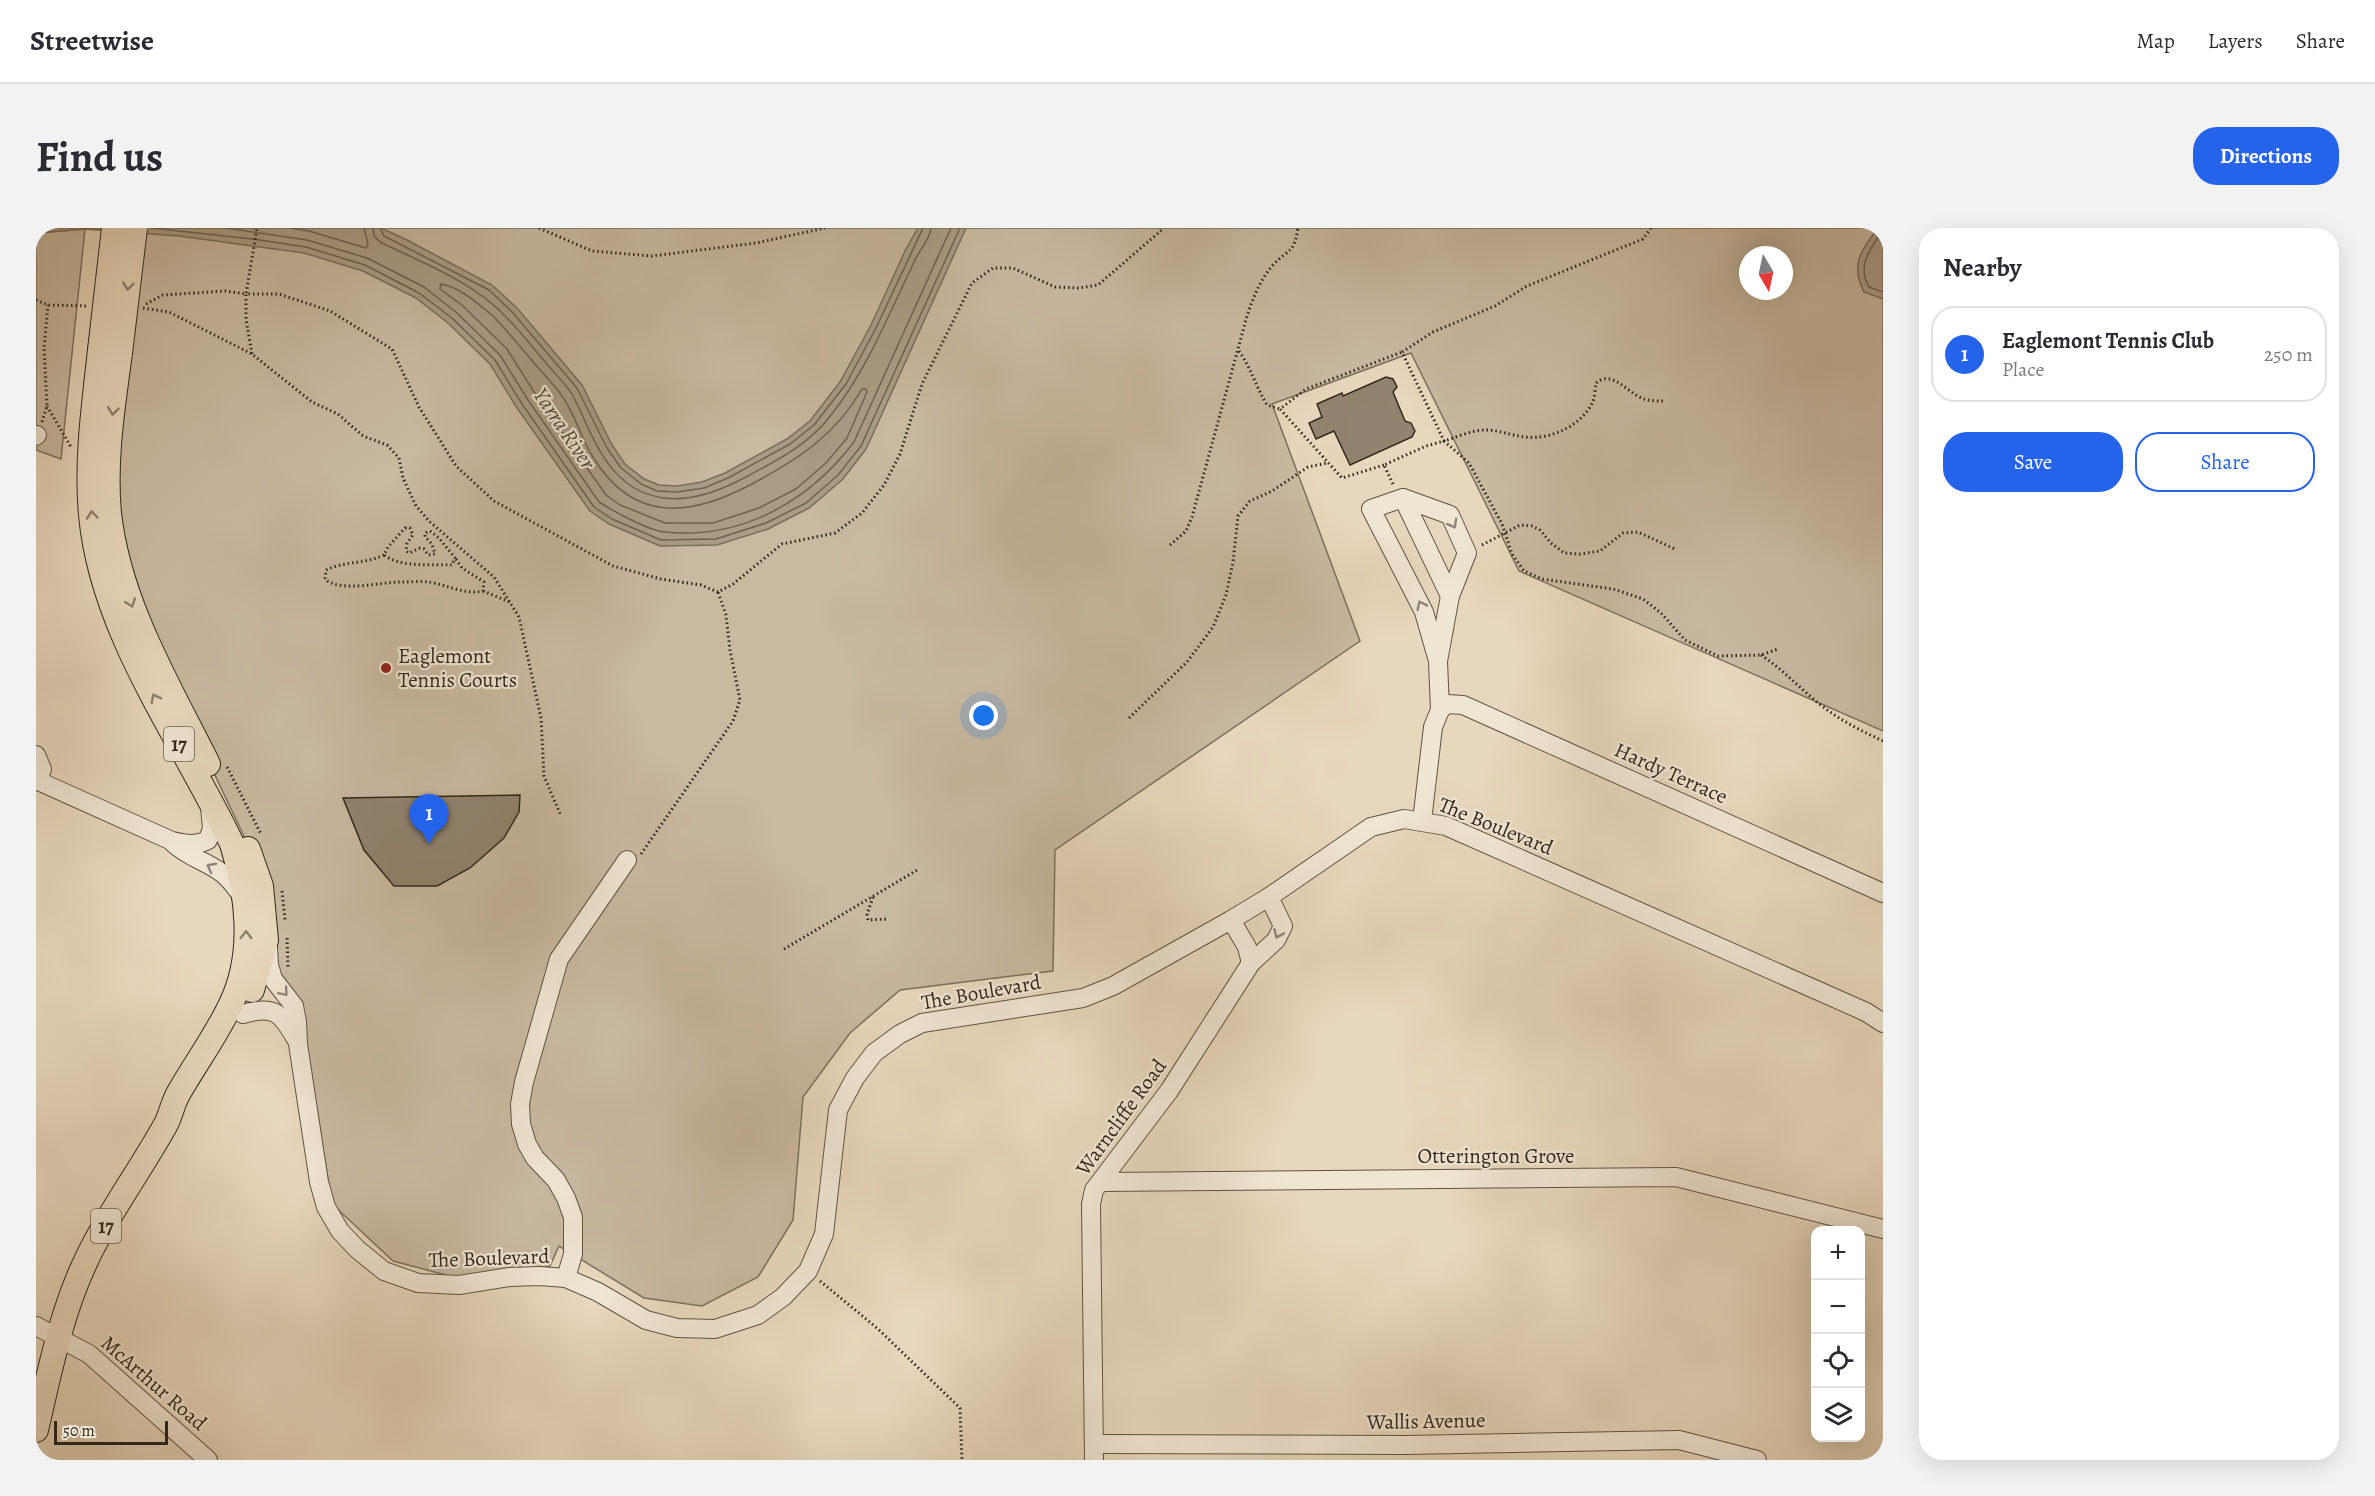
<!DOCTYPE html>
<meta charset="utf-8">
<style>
:root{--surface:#fff;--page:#f2f2f3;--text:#2b2b33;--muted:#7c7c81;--line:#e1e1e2;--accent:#2563eb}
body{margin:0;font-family:Alegreya,serif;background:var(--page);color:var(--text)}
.controls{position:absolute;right:18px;bottom:18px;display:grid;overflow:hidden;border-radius:12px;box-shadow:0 6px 24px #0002}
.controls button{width:54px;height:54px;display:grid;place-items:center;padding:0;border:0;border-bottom:2px solid var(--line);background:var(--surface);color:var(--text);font:30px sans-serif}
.compass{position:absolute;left:1703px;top:18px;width:54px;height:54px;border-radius:50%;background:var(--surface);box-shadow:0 6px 24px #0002;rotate:171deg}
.scale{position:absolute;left:18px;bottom:15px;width:114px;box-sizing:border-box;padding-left:6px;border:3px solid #32281c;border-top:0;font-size:16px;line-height:21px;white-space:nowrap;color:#32281c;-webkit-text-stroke:4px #efe5d3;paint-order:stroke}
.you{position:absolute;left:948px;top:488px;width:21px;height:21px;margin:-15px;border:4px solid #fff;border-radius:50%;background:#1a73e8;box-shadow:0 0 0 9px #1a73e833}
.badge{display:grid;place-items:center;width:39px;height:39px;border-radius:50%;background:var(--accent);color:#fff;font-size:20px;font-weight:700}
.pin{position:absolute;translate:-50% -50px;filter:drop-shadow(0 2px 3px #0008)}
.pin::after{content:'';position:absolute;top:32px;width:21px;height:18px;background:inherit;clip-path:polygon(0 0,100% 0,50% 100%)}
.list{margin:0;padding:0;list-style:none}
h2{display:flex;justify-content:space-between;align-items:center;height:78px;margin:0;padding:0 24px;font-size:26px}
h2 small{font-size:20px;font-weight:400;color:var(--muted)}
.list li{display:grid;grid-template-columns:39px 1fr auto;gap:18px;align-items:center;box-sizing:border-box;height:96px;margin:0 12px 12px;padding:0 12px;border:2px solid var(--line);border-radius:24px}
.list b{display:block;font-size:22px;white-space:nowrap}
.list p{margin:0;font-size:20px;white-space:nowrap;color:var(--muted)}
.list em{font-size:20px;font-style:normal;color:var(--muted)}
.actions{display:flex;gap:12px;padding:18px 24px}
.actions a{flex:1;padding:14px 0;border:2px solid var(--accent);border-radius:24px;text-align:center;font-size:21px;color:var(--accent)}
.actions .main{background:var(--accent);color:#fff}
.icon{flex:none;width:33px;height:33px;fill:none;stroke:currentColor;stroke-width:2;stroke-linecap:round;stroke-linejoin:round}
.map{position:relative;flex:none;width:1847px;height:1232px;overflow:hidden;border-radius:24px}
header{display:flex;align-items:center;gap:36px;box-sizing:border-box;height:84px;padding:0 30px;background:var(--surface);border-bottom:2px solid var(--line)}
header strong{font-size:28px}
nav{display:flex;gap:33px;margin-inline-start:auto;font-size:21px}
.intro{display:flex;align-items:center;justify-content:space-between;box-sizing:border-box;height:144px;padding:0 36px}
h1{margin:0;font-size:42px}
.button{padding:15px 27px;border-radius:24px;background:var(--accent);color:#fff;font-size:21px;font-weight:700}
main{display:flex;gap:36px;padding:0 36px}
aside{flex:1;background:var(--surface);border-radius:24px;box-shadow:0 6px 24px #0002}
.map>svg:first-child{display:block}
.green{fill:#c8b9a1;stroke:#7d705e;stroke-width:1.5;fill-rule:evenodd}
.water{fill:#a99c86;stroke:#796e5c;stroke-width:1.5}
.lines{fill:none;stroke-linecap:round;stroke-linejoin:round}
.shore{stroke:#6e6251;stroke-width:1.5}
.building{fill:#90836f;stroke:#32281c;stroke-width:1.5}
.minor-casing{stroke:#5f5444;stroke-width:20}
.major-casing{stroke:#32281c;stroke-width:26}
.path{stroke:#32281c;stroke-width:3;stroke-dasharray:1.5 3;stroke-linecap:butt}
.minor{stroke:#efe5d3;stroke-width:18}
.major{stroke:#e7d7bc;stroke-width:24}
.major-bridge-casing{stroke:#32281c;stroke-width:26;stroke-linecap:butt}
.major-bridge{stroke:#e7d7bc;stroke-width:24}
.oneway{stroke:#8c806c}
.oneway2{stroke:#908678}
.poi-dot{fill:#8f2418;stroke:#efe5d3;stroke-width:2}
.labels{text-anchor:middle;stroke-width:4.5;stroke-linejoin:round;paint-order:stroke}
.shield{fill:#efe5d3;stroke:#6b6153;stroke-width:1.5}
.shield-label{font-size:20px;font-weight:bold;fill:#32281c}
.poi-label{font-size:21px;fill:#32281c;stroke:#efe5d3;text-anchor:start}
.street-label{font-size:21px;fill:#32281c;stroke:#efe5d3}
.water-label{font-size:22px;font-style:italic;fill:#564b3c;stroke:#efe5d3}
</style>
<header>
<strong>Streetwise</strong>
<nav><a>Map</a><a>Layers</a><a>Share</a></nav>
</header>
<div class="intro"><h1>Find us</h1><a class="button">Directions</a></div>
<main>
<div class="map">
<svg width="1847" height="1232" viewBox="0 0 1847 1232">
<rect width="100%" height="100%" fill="#e7d7bc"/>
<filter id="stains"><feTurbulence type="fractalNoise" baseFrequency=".00333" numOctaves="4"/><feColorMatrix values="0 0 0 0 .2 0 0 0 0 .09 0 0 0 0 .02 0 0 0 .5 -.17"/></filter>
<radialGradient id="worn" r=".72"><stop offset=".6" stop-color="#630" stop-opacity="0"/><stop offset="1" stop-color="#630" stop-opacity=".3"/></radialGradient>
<!-- green -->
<g class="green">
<path d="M 92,0 L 1847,0 L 1847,503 L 1483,343 L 1375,125 L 1236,176 L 1324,413 L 1019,622 L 1017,743 L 864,762 L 814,805 L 767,869 L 757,992 L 722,1049 L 666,1078 L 608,1070 L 523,1018 L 514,1038 L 421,1050 L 357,1033 L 296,976 L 263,773 L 228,720 L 216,625 L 96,373 L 73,269 ZM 1712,27 L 1748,27 L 1748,63 L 1712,63 Z"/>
<path d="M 49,1 L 25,231 L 0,222 L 0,5 Z"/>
</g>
<!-- water -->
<g class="water">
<path d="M 0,0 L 345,0 L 371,12 L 456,57 L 481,80 L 546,157 L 576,217 L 589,236 L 608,251 L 623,257 L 641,258 L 666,254 L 689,245 L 751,211 L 774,193 L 804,154 L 835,97 L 870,21 L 882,0 L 930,0 L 830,221 L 807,251 L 773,280 L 732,301 L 681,317 L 624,318 L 573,296 L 554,283 L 481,180 L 454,136 L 412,95 L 380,70 L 327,43 L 268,25 L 143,8 L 49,1 L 0,5 Z"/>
<path d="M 1842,0 L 1847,0 L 1847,71 L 1828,64 C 1814,37 1825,22 1842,0 Z"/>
</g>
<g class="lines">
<!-- shore -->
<g class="shore">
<path d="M 116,0 L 224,12 L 270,19 L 329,37 L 383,65 L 416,90 L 459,132 L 486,176 L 558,279 L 576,291 L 625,312 L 680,311 L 730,295 L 770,275 L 802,247 L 825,218 L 924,0"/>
<path d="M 190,0 L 271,12 L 331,30 L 388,59 L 421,85 L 464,127 L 492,172 L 563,274 C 577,283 613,303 629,304 C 706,312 773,273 818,214 L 915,0"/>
<path d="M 254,0 L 273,3 L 330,20 L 332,16 L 328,0"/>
<path d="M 337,0 L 338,8 L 344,14 C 387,35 438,54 471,90 C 485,104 497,120 510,135 C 518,145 529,155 536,166 C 546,184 553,205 564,223 C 597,281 650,280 704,252 C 738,234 772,218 795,187 C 833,139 854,83 881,28 C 886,19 894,11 895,0"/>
<path d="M 344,0 L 348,8 L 453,62 L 477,85 L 541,160 L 571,220 L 585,240 L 605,256 L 621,263 L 641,264 L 668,260 L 692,250 L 754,216 L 778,197 L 810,156 L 840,100 L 887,0"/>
<path d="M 1846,0 L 1845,5 C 1833,22 1821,39 1833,59 L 1847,64"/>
<path d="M 405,56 C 424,59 444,77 458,89 C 471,102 482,117 494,130 C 504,143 517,155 526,168 C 539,186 545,210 557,229 C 597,295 653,289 714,257 C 761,232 799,208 826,161 L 830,161 L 831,164 L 811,210 L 790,235 L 760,261 L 723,280 L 677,295 L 629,295 L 584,277 L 570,267 L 500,167 L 471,121 L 427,78 L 404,61 Z"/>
</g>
</g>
<!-- building -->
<g class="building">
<path d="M 1350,149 L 1357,151 L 1361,159 L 1357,164 L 1369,193 L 1375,195 L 1379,203 L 1376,209 L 1314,237 L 1298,203 L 1280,211 L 1273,195 L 1286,189 L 1281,176 L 1306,165 L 1307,168 Z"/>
<path d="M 484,567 L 483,584 L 468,610 L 434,640 L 401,658 L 358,658 L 328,622 L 307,570 Z"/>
</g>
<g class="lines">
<defs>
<g id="minor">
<path d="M 0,208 L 1,207"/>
<path d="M 1367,270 L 1414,368"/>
<path d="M 1404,482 L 1411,476 L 1427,477 L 1847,665"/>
<path d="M 0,527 L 6,541 L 2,553"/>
<path d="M 0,552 L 136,613 C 150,616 160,618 172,612 L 176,600 L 174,579"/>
<path d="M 1386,593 L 1397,499 L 1404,482 L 1402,433 L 1414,368 L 1431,325 L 1414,287 L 1367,270 L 1335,281 L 1388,384 L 1402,433"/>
<path d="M 137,615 C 152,629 167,632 183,643 C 194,650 199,659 206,668"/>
<path d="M 1195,692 L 1211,719 L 1215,735"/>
<path d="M 232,720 L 233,737 L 237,751 L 258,778 L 261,794 L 262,816 L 283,954 L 290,979 L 304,1003 L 321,1021 L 348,1043 L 382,1055 L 423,1057 L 474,1049 L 503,1048 L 530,1050 L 562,1064 L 610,1092 L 641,1100 L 679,1101 L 722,1087 L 747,1069 L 772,1043 L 788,1006 L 802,882 L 819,850 L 838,825 L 864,806 L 886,795 L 1047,770 L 1077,758 L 1195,692 L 1233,669 L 1335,599 L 1368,591 L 1410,598 L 1830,784 L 1847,795"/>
<path d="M 207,786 C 239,777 245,785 260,811"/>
<path d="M 1066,954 L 1640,949 L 1847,1001"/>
<path d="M 530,1050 L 537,1026 L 537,989 L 530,970 L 520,952 L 499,930 L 491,916 L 485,896 L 484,876 L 488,854 L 523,731 L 591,632"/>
<path d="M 0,1098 L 53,1126 L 172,1232"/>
<path d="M 1058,1216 L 1370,1217 L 1643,1212 L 1721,1232"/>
<path d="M 1058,1232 L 1055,976 L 1058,962 L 1133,863 L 1215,735 L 1240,712 L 1247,698 L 1233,669"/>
</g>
<g id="major">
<path d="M 84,125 C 77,178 68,231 73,285 C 83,375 132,456 172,536"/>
<path d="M 212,621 L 225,658 L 230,712 L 216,762"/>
<path d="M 0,1202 C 13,1147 24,1089 48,1037 C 71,987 104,943 130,896 C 135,886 137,875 142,866 C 159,836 180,808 195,776 C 219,727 212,667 196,616 C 146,510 66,407 55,287 C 50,232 58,177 64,122"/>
</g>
</defs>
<!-- minor casing -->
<use href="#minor" class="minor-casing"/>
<!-- major casing -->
<use href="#major" class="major-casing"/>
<!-- path -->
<g class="path">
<path d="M 503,0 L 556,23 L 616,28 L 720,15 L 789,0"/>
<path d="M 1615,0 L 1607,11 L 1491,58 L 1459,78 L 1397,104 L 1366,124 L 1408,213 C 1421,209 1436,202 1449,202 C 1464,202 1476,208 1490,209 C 1515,212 1547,197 1557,173 C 1559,168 1559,160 1560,155 C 1577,141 1592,166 1608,171 C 1614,173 1621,173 1628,173"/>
<path d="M 0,72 L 12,77 L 51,78"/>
<path d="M 110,76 L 127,67 L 189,63 L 210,66 L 221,0"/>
<path d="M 107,80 L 133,84 L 216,126 L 276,174 L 302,186 L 327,208 L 351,217 L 363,230 L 367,250 L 380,278 L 394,294 L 458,349 L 483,389 L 505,490 L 508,548 L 525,588"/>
<path d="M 1203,123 C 1215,140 1220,159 1231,177 L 1244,181"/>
<path d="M 216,126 L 210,91 L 210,66 L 243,66 L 294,83 L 356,121 L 383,179 L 420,238 L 458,273 L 577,338 L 625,351 L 665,357 L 682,364 L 697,356 L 746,316 L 799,305 L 826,285 L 848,257 L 864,226 L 886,156 L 936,55 L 957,40 L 977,40 L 1019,59 L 1043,60 L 1062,57 L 1128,0"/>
<path d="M 11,178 L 35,219"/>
<path d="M 6,194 L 11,178 L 8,120 L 12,77"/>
<path d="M 1348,237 L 1306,250 L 1244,181 L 1270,161 L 1366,124"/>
<path d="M 1357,256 L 1348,237 L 1390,218 L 1408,213 L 1433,235 L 1466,296 L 1476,326 L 1488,343 L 1506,351 L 1577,361 L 1607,371 L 1625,385 L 1649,412 L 1682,428 L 1725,427 L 1742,421"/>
<path d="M 369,300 L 374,300 L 377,307 L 371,315 L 370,323 L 373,325 L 384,320 L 388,321 L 392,327 L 399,326 L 396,316 L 389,309 L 389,305 L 394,303 L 403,310 L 419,330 L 416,337 C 394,336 366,340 348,327 L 352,319 Z"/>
<path d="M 1134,317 L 1150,303 L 1156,289 L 1211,88 C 1217,70 1224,52 1237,37 C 1253,20 1258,26 1262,0"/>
<path d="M 1446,317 L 1484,297 L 1496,298 L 1504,302 L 1515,315 L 1528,325 L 1544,326 L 1564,323 L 1587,305 L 1602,304 L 1639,321"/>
<path d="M 348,327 C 329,336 308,333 290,342 L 289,351 C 304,365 344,354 365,354 C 374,354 384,353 393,354 C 411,357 429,367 447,363 L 448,354 L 426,340 L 419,330"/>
<path d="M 447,363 L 474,374"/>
<path d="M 1725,427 C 1748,442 1765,462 1786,478 C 1805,493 1826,503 1847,513"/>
<path d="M 1093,490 L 1151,434 L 1177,399 L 1190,367 L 1197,334 L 1202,288 L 1214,273 L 1236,263 L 1272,239 L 1291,235"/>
<path d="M 191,539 L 225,606"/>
<path d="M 605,626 L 697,493 L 704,472 L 694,422 L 690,387 L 682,364"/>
<path d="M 246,663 L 249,692"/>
<path d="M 837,669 L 831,686 L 832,692 L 851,691"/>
<path d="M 251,710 L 252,740"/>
<path d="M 748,721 L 883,641"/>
<path d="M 784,1053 L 841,1100 L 924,1180 L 926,1232"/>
</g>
<!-- minor -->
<use href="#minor" class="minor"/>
<!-- major -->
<use href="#major" class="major"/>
<defs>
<g id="major-bridge">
<path d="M 64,122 L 78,0"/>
<path d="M 84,125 L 99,0"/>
</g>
</defs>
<!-- major-bridge casing -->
<use href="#major-bridge" class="major-bridge-casing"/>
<!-- major-bridge -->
<use href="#major-bridge" class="major-bridge"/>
</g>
<!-- one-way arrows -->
<defs><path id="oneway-chevron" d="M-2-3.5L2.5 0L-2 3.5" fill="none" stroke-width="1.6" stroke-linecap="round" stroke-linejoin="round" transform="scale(1.5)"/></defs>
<g class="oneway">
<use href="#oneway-chevron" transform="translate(92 58) rotate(97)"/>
<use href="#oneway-chevron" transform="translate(77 183) rotate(97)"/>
<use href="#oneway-chevron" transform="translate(56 287) rotate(-95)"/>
<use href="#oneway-chevron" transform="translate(95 375) rotate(69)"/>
<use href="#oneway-chevron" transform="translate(119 470) rotate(-117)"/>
<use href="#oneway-chevron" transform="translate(210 707) rotate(-89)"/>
</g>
<g class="oneway2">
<use href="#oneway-chevron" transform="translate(1417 296) rotate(61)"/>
<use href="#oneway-chevron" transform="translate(1385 377) rotate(-116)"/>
<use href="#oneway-chevron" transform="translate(175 639) rotate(-152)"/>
<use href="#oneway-chevron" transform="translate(1242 706) rotate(114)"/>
<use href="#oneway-chevron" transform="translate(248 764) rotate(50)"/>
</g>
<!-- markers -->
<circle class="poi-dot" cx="350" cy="440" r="6"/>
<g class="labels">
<!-- shield labels -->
<g class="shield">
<rect x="128" y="499" width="30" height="34" rx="4.5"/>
<rect x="55" y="981" width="30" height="34" rx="4.5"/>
</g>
<g class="shield-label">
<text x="143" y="523">17</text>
<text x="70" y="1005">17</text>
</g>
<!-- poi labels -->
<g class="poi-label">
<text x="362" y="435">Eaglemont<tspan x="362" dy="24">Tennis Courts</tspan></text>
</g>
<!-- street labels -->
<g class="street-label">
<text transform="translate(1635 545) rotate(24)" y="7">Hardy Terrace</text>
<text transform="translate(1460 598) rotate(22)" y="7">The Boulevard</text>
<text transform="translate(945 764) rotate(-10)" y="7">The Boulevard</text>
<text transform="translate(1085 889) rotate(-54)" y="7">Warncliffe Road</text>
<text x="1460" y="935">Otterington Grove</text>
<text transform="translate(453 1030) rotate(-2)" y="7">The Boulevard</text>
<text transform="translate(118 1155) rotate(41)" y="7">McArthur Road</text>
<text transform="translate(1390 1193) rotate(-1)" y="7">Wallis Avenue</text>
</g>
<!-- water labels -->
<g class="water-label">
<text transform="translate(529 200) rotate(56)" y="8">Yarra River</text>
</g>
</g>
<rect width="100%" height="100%" filter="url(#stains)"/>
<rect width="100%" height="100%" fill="url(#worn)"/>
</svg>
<div class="controls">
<button>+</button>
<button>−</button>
<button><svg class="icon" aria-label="locate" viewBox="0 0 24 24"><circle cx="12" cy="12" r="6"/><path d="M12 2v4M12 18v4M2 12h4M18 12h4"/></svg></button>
<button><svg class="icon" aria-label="layers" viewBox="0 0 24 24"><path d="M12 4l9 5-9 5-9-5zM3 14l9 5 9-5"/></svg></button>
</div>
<svg class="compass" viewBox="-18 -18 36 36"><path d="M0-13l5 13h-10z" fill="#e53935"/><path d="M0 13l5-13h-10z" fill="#7c7c81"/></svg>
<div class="scale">50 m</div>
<div class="you"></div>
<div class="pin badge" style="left:393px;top:616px">1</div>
</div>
<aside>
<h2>Nearby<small></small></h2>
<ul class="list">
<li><span class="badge">1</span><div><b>Eaglemont Tennis Club</b><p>Place</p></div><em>250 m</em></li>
</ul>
<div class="actions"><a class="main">Save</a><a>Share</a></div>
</aside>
</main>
